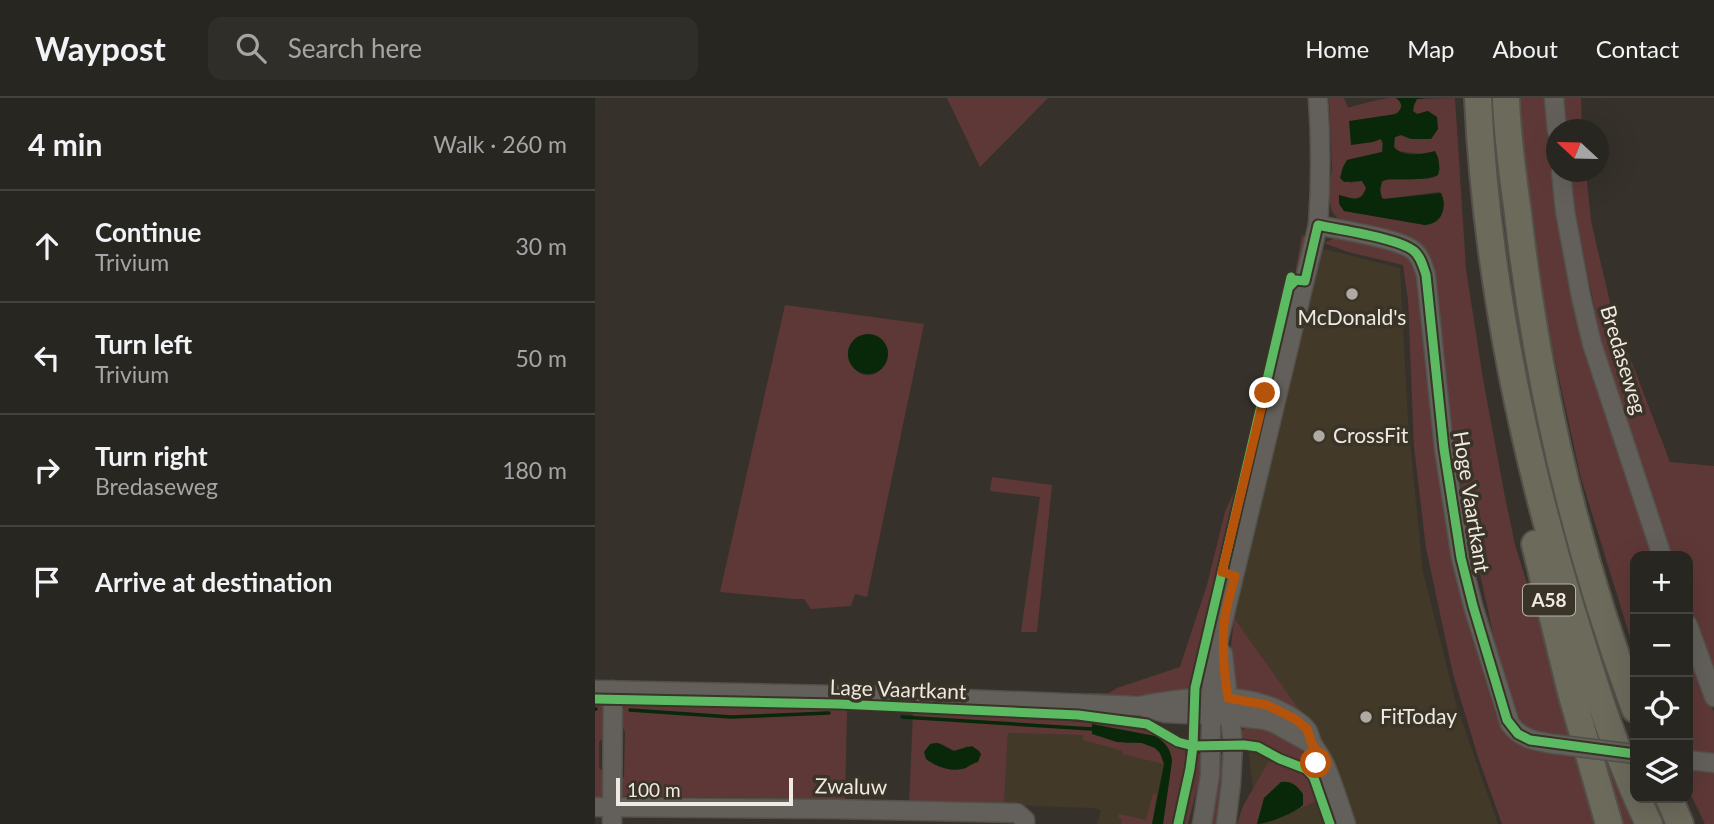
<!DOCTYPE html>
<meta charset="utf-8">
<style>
:root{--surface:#282620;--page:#302e29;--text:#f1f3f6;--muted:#a5a5a5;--line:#44433e}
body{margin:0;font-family:Lato,sans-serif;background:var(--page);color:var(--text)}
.controls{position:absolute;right:21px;bottom:21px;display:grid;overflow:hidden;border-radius:14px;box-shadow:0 7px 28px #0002}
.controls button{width:63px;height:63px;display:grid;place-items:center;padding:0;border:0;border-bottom:2px solid var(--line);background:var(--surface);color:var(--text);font:35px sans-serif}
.compass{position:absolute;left:951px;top:21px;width:63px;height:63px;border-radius:50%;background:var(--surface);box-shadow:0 7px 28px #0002;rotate:292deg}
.scale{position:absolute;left:21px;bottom:18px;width:177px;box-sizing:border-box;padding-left:7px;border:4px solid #eeeae2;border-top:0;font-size:19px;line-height:24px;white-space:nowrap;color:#eeeae2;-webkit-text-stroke:5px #3a3327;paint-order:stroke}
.stop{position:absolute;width:21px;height:21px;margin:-16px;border:5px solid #b45309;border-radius:50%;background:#fff}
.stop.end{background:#b45309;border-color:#fff;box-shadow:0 2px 7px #0008}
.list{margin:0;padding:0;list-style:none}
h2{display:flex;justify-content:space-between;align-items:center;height:91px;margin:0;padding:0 28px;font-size:30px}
h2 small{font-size:23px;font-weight:400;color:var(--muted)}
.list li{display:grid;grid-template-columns:46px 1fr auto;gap:21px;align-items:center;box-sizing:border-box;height:112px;padding:0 28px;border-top:2px solid var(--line)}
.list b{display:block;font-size:26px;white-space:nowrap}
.list p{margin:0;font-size:23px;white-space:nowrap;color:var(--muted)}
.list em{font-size:23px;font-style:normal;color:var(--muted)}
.icon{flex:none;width:38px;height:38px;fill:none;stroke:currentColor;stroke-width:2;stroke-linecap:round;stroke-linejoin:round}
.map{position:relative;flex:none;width:1119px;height:726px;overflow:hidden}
header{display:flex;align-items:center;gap:42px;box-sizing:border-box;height:98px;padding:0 35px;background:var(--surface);border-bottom:2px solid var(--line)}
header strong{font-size:33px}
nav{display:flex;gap:38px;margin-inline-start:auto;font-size:24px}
.search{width:490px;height:63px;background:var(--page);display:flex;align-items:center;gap:18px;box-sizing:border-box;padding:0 24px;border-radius:14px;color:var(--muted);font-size:26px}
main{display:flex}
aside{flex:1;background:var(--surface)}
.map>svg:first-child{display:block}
.built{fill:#423928}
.green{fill:#5e3837;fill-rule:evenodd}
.water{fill:#082809}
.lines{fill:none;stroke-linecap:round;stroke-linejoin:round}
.stream{stroke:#082809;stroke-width:3.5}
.minor-casing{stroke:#53504a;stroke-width:21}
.highway-casing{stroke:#53504a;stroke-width:30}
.minor{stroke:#63605b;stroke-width:18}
.highway{stroke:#6c6a5b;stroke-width:26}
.minor-bridge-casing{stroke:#53504a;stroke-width:21;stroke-linecap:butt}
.minor-bridge{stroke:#63605b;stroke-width:18}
.cycleway-casing{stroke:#3a3327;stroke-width:13}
.cycleway{stroke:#5cba63;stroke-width:9}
.route{stroke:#b45309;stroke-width:9}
.poi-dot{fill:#aeaaa2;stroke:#3a3327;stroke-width:2.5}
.labels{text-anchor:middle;stroke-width:7;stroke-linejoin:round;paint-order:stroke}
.shield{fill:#3a3327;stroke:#b8b3aa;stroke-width:2}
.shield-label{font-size:19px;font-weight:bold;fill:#eeeae2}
.poi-label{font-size:21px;fill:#eeeae2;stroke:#3a3327;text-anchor:start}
.street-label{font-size:21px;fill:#eeeae2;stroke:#3a3327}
</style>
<header>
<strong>Waypost</strong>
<div class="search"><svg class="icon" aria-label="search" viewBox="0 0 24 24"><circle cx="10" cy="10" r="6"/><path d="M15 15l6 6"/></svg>Search here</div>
<nav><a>Home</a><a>Map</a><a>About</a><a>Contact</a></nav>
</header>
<main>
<aside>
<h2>4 min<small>Walk · 260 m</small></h2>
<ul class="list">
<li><svg class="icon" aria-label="ahead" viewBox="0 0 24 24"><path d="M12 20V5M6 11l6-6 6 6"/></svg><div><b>Continue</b><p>Trivium</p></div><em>30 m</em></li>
<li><svg class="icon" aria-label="left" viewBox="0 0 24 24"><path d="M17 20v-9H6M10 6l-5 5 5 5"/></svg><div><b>Turn left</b><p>Trivium</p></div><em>50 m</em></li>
<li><svg class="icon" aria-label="right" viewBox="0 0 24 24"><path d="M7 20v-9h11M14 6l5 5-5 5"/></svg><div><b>Turn right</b><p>Bredaseweg</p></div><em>180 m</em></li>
<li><svg class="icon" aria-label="arrive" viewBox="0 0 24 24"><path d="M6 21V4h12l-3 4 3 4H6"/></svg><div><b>Arrive at destination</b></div></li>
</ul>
</aside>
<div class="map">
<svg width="1119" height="726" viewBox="0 0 1119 726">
<rect width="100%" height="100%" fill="#36322b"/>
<!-- built -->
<g class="built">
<path d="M 725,150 L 805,170 L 813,323 L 828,474 L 862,609 L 903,726 L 662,726 L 638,522 Z"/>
<path d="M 413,635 L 488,637 L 572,659 L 562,726 L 502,726 L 506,713 L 500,710 L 409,707 Z"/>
</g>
<!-- green -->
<g class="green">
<path d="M 352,0 L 453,0 L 385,69 Z"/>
<path d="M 734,0 L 749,0 L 753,10 C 765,6 788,0 799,0 C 809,2 808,13 799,16 C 794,18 787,18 782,19 L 783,41 L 786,41 L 788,51 L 787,54 L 752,62 L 746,74 L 755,85 L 767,83 L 771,90 C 767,102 759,102 748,98 L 749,113 L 830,127 C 851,125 848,111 846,95 L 843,94 L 789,101 L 787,100 C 785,94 785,90 787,84 L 792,81 L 801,82 L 815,82 L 824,79 L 829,80 L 843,77 L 845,71 L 843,58 L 802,53 C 798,48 798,44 800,39 L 806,37 L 816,41 L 836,41 L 843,31 L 833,13 L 822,16 L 818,13 L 819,7 L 822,1 L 860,0 L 871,171 L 888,281 L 909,394 L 920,447 L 981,642 L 945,638 L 925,628 L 913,605 L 859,355 L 849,251 L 840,186 L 826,149 L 817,142 L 805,137 L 749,124 L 742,120 L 737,113 L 735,105 L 734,91 L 737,71 Z"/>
<path d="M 926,0 L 954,0 L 966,123 L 1059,458 L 1040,458 L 1040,555 L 986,380 L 949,212 L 928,71 Z"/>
<path d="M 968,0 L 986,0 L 987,31 L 972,31 Z"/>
<path d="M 976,74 L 991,74 L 996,123 L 1017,213 L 1075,364 L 1119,368 L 1119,581 L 1093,509 L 1093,458 L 1074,458 L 1010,260 L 981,121 Z"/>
<path d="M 707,137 L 715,140 L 612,583 L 606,591 L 593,597 L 558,596 L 499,600 L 491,595 L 514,595 L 522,590 L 585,569 L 612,487 L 630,414 L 662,343 L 693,216 Z"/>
<path d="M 744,138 L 809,152 L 821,166 L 832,253 L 906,620 L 984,657 L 1005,726 L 907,726 L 884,662 L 858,576 L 831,450 L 819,349 L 813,202 L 808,167 L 753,154 L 729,145 Z"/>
<path d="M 190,207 L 329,226 L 272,499 L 260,496 L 256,508 L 216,511 L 209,501 L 199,501 L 125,494 ZM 276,236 C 285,238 291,244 293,253 C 291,259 289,269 284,273 C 263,292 230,243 276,236 Z"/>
<path d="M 397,379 L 457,387 L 442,534 L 426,534 L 445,399 L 395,393 Z"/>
<path d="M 639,520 L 708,617 L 646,596 L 636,584 L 636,549 Z"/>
<path d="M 1093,545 L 1119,614 L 1119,656 L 1115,658 L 1093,656 Z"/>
<path d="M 0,604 L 7,604 L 10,620 L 9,639 L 4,644 L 4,670 L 9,674 L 9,694 L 5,700 L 0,702 Z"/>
<path d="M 33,605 L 240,609 L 244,612 L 252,612 L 250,701 L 25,698 L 25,684 L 29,679 L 30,634 L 27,628 L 27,611 Z"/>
<path d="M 318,615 L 467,622 L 545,631 L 558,635 L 579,649 L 590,652 L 590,670 L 577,726 L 568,726 L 577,663 C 576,651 570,644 560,638 L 498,627 L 529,645 L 547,645 L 560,650 L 565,655 L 569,666 L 527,656 L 528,653 L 488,642 L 488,637 L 413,635 L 409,707 L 404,705 L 341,703 L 337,708 L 314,707 ZM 339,645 L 347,646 L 359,653 L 373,648 L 378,665 C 365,675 352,671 338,666 L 335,646 Z"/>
<path d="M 667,626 L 704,646 L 718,662 L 707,666 L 687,658 L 666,647 L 658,644 L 645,644 L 646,633 L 653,628 Z"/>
<path d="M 602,656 L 608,656 L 609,670 L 601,694 L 593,726 L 586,726 Z"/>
<path d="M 621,656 L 630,656 L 622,726 L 614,726 Z"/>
<path d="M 1004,660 L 1013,663 L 1037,726 L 1022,726 Z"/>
<path d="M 674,663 L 712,676 L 721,703 L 702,712 L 708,707 L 669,700 L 662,726 L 642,726 L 648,708 Z"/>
<path d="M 1093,671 L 1119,674 L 1119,726 L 1110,726 L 1093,691 Z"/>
<path d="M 558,695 L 562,696 L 557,726 L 526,726 L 527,721 L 523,720 L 524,716 L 551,722 Z"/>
</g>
<!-- water -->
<g class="water">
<path d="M 801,0 L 830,0 L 822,1 L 819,7 L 818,13 L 822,16 L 833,13 L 842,19 L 843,31 L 836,41 L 816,41 L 806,37 L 800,39 L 799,49 C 809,60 827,56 840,53 C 844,60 845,69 843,77 C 830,85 801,78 787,83 L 785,92 L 787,100 L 789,101 L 846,95 C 853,109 847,125 830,127 L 749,113 L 744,106 L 744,97 C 757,100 766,106 771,90 L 767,83 L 749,84 L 745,80 L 748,69 L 752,62 L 787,54 L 788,45 L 786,41 L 778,44 L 756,47 L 754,23 L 801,16 C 808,11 808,5 801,0 Z"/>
<circle cx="273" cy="256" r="20"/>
<path d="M 497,626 L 560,638 C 570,644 576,651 577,663 L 568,726 L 557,726 L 569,666 L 565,655 L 560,650 L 547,645 L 522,644 L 497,636 Z"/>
<path d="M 343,645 L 359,653 L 377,648 L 384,653 L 386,656 L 383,664 C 377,665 373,670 367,671 C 355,674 340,668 331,661 L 329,654 L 335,646 Z"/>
<path d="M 686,684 C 697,683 701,687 708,696 L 708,707 C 699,715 673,726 662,726 L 669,700 Z"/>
</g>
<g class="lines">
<!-- stream -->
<g class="stream">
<path d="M 0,611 L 1,611"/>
<path d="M 35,612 L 136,619 L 234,615"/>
<path d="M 307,619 L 497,631"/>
</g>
<defs>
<g id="minor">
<path d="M 959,0 L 962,33"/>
<path d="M 966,74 L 970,113 L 986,199 L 997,246 L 1067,458"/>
<path d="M 723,127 C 744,132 804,140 819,153 C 826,159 828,168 831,177 L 849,351 L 866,460 L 878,508 L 915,626 C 926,641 940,643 958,646"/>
<path d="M 1093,527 L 1119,599"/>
<path d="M 628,556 L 638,647 L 636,685 L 631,726"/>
<path d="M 0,592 L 292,598 L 544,608 C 590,599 648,591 691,616 C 698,620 707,625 712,632 C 715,636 715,642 718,647 C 722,653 726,659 729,665 C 738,684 744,706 751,726"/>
<path d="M 546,608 L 570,615 L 635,618 L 670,622 L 679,625 L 717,646"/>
<path d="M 1093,662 L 1119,665"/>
<path d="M 0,709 L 237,711 L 422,715 L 430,722 L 430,726"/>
<path d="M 17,726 L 18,592"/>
<path d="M 607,726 L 615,677 L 617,581 L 619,561 L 723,127 C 726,84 726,43 723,0"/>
</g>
<g id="highway">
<path d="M 883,0 C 891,172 926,345 976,510 C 995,572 1014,635 1040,695"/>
<path d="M 911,0 C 912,39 918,78 923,116 C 942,284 981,452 1040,611"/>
<path d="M 940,446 L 976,594 L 1014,726"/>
<path d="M 1042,700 L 1054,726"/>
<path d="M 1074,700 L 1085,726"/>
</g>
</defs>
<!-- minor casing -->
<use href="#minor" class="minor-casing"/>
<!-- highway casing -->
<use href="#highway" class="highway-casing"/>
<!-- minor -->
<use href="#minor" class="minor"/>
<!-- highway -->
<use href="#highway" class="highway"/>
<defs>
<path id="minor-bridge" d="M 958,646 L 1040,656"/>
</defs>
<!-- minor-bridge casing -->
<use href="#minor-bridge" class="minor-bridge-casing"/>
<!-- minor-bridge -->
<use href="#minor-bridge" class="minor-bridge"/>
<defs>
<g id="cycleway">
<path d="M 695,188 L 701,182 L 710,183 L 723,127 C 744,132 804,140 819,153 C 826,159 828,168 831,177 L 849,351 L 866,460 L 878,508 L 912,622 L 923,636 L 935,642 L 1040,656"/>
<path d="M 0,601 L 243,606 L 483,617 L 552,626 L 583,644 L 598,648 L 649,647 L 663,649 L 685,661 L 711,671 L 718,678 L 720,683 L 735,726"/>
<path d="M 583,726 L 595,671 L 598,648 L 600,590 L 696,179"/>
</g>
</defs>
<!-- cycleway casing -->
<use href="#cycleway" class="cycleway-casing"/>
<!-- cycleway -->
<use href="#cycleway" class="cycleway"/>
</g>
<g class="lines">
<!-- route -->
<path class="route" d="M 670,295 L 627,474 L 640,478 C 636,494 630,511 629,527 C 627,552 629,576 633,600 L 672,607 L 700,621 L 712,631 L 717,646 L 729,664 L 721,665"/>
</g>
<!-- markers -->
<g class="poi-dot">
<circle cx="757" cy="196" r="7"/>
<circle cx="724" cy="338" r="7"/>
<circle cx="771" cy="619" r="7"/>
</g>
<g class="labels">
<!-- shield labels -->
<rect class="shield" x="928" y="486.5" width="52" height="31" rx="5"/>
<g class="shield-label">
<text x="954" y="509">A58</text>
</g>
<!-- poi labels -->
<g class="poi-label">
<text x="757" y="227" text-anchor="middle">McDonald's</text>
<text x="738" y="345">CrossFit</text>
<text x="785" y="626">FitToday</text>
</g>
<!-- street labels -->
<g class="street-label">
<text transform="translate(1028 262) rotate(73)" y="7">Bredaseweg</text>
<text transform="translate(876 404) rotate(81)" y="7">Hoge Vaartkant</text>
<text transform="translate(303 592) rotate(2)" y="7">Lage Vaartkant</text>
<text transform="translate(256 689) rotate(1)" y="7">Zwaluw</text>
</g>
</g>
</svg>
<div class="controls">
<button>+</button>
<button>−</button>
<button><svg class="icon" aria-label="locate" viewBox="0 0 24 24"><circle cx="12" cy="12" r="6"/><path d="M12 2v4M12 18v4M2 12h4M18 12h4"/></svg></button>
<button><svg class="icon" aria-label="layers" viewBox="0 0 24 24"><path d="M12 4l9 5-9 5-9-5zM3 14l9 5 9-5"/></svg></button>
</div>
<svg class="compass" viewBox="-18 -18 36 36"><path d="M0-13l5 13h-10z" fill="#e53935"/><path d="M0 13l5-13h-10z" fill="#a5a5a5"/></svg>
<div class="scale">100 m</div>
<div class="stop" style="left:721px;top:665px"></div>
<div class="stop end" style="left:670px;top:295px"></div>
</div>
</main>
